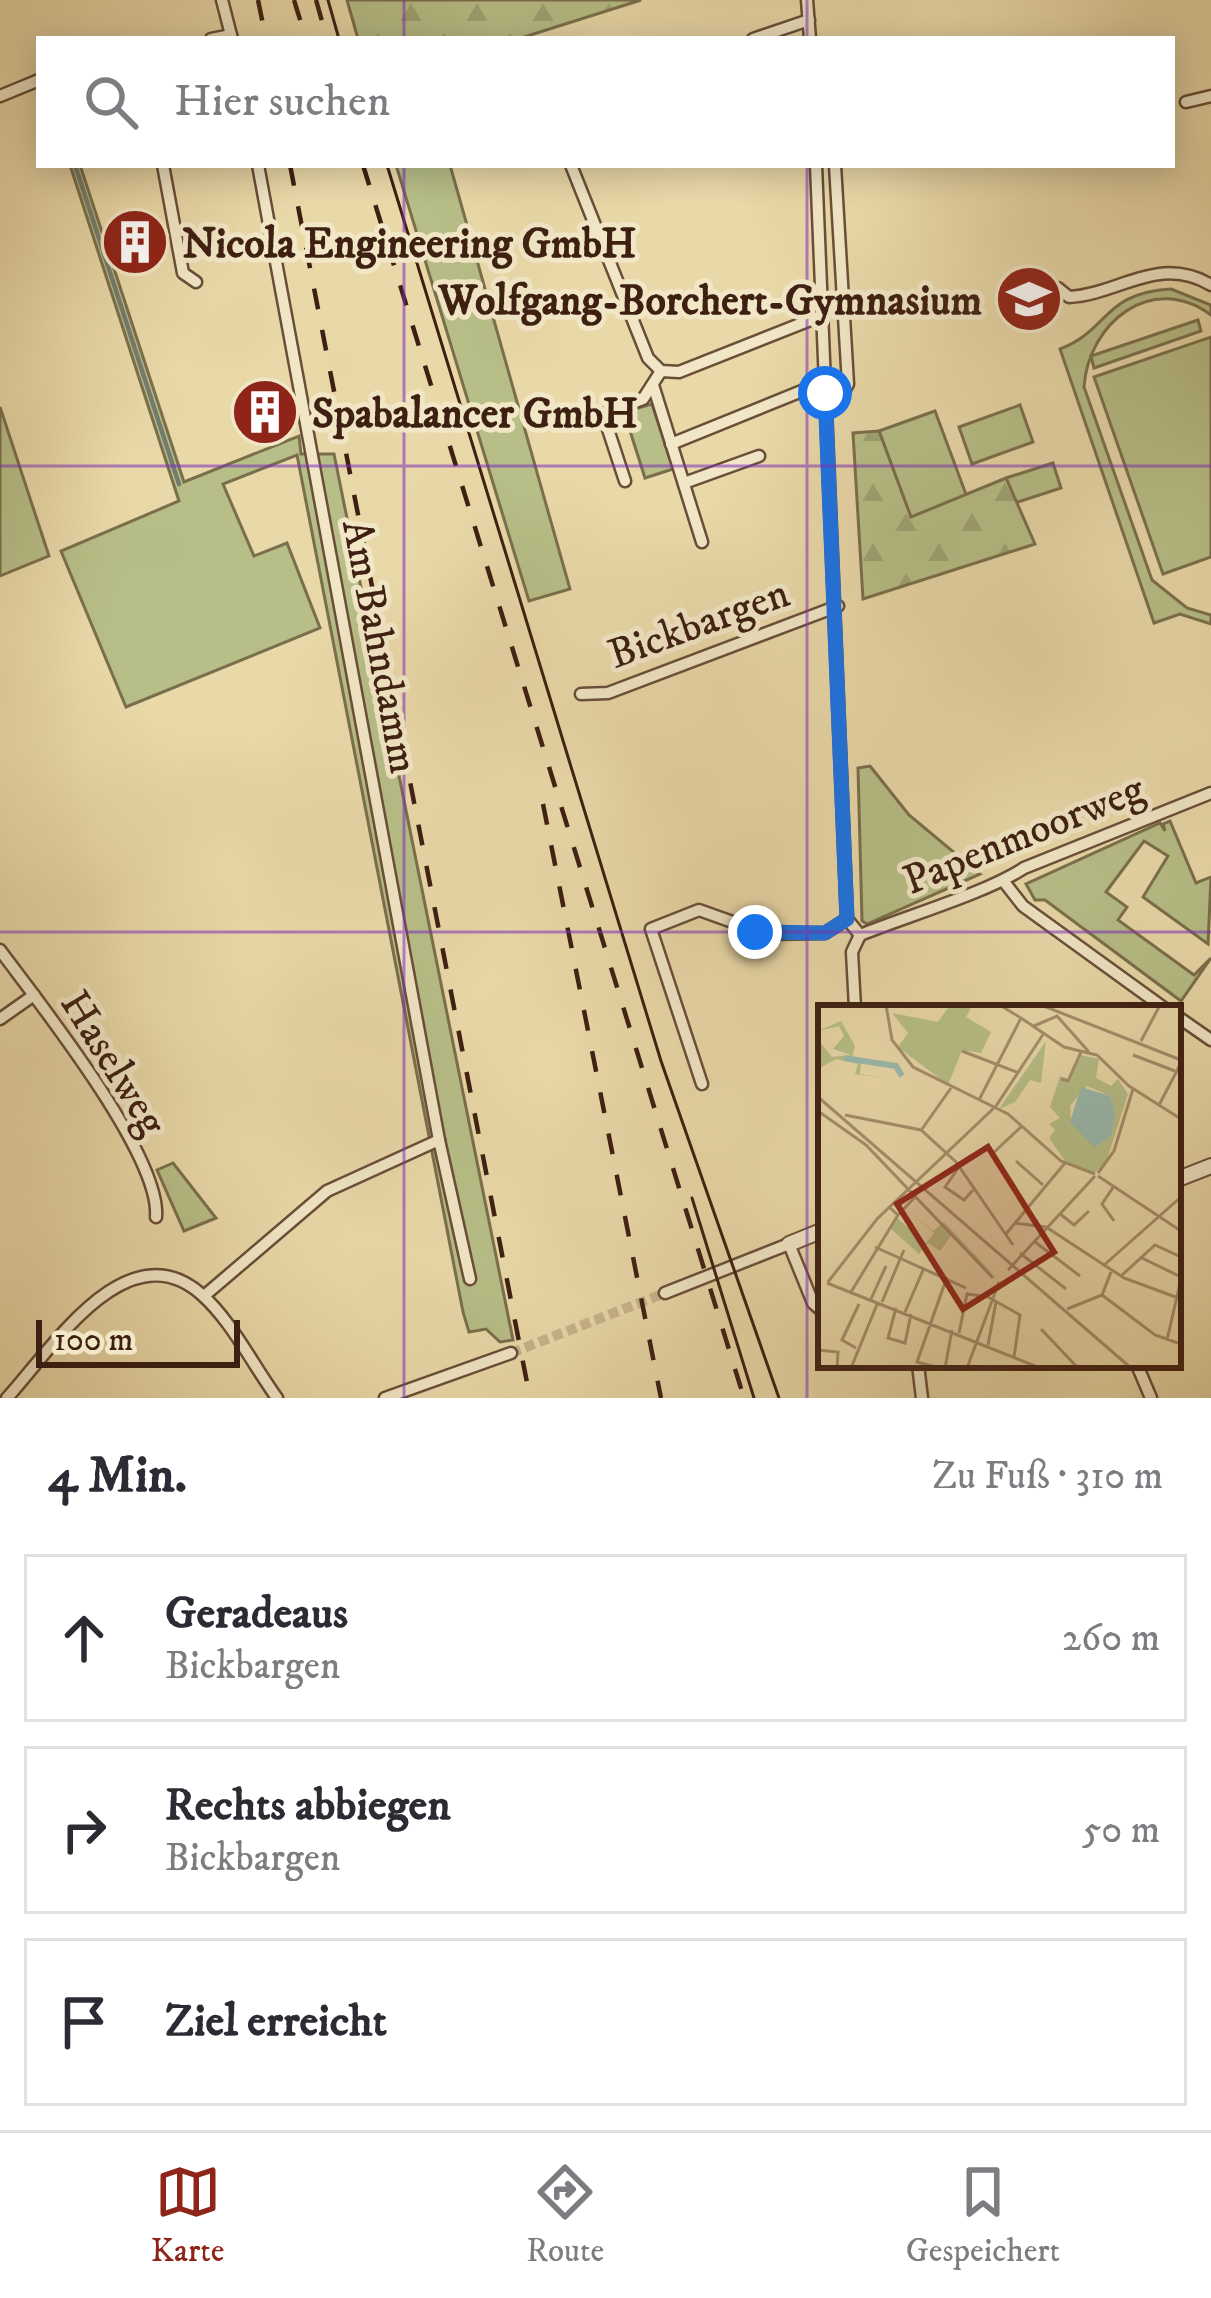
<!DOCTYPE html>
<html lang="de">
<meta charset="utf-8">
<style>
:root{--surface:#fff;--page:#f7f7f7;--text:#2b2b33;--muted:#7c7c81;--line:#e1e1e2;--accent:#8f2418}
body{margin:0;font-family:"IM FELL DW Pica",serif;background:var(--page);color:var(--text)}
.scale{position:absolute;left:36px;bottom:30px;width:204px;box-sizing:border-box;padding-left:12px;border:6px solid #3e2012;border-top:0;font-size:33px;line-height:42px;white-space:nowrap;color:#3e2012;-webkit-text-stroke:9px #f1e6c6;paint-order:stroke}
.stop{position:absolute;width:36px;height:36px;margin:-27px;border:9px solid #1a73e8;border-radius:50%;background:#fff}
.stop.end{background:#1a73e8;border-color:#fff;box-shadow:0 3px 12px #0008}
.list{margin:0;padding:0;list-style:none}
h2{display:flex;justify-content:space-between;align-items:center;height:156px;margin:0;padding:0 48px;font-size:51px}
h2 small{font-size:39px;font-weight:400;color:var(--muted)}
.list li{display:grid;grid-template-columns:78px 1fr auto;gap:36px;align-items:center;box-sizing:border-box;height:168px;margin:0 24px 24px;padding:0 24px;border:3px solid var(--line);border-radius:0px}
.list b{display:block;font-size:45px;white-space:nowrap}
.list p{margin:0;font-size:39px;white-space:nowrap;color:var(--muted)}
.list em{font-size:39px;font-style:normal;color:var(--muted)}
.icon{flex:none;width:66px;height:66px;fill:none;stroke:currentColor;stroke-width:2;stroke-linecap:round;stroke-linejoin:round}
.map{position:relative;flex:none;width:1211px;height:1398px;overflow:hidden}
.search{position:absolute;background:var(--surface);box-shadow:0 6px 30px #0003;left:36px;right:36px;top:36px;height:132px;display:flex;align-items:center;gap:30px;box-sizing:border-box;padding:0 42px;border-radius:0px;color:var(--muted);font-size:45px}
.sheet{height:732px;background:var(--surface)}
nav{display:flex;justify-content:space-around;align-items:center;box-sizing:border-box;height:168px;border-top:3px solid var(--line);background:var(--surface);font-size:33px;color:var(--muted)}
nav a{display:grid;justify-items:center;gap:6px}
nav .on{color:var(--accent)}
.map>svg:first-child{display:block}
.green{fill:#b7be87;stroke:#7a6f4c;stroke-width:3}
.forest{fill:url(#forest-firs);stroke:#7a6f4c;stroke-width:3}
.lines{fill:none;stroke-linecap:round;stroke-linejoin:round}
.stream{stroke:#747c6f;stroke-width:4.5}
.minor-tunnel{stroke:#c7b38a;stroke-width:10;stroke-dasharray:10 5;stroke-linecap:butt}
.minor-casing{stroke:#694e38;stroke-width:15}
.tertiary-casing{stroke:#694e38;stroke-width:18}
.minor{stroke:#f1e6c6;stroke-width:10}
.tertiary{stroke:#f1e6c6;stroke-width:14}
.tram{stroke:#3e2012;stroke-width:3}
.rail{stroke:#3e2012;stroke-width:4.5;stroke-dasharray:21 21;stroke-linecap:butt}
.route{stroke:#1a73e8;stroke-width:15}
.grid{fill:none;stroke:#7b2cbf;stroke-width:3;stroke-opacity:0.55}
.labels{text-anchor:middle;stroke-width:10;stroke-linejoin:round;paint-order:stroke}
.poi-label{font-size:42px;font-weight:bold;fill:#3e2012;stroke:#f1e6c6;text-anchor:start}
.street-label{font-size:42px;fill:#3e2012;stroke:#f1e6c6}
.inset-river{fill:none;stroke:#98b9ad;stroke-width:6}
.inset-road{fill:none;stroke:#a58e6c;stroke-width:3}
.view{fill:#8f2418;fill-opacity:0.15;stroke:#8f2418;stroke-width:6}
.inset-edge{fill:none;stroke:#3e2012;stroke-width:6}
</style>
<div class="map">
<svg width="1211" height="1398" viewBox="0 0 1211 1398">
<defs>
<pattern id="forest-firs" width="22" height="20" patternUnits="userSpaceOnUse" patternTransform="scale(3)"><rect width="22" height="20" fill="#b7be87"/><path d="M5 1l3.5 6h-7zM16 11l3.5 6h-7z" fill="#9ea374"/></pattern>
</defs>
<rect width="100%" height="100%" fill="#e9d8a8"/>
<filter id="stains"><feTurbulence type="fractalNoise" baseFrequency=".00167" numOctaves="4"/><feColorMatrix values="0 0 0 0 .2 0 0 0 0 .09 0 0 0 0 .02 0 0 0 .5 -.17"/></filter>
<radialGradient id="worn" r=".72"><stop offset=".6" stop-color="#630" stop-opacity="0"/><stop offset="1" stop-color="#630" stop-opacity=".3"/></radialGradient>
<!-- green -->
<g class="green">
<path d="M 70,165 L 80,165 L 184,482 L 299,436 L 301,454 L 334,454 L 513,1340 L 500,1342 L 486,1329 L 469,1332 L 463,1312 L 297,455 L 223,484 L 254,556 L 287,543 L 320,628 L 126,707 L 61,551 L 179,501 Z"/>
<path d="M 396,165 L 450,165 L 570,589 L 529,601 Z"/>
<path d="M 1171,289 L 1211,305 L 1211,315 C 1151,271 1088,324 1084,387 L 1152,580 L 1187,608 L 1211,615 L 1211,624 L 1180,614 L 1154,623 L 1060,349 C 1110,330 1102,293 1171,289 Z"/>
<path d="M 1198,320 L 1201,331 L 1094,368 L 1091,356 Z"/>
<path d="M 1211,337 L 1211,557 L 1163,574 L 1094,377 Z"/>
<path d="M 652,404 L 673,469 L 645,478 L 624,412 Z"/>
<path d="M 1020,405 L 1033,442 L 972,464 L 959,427 Z"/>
<path d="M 0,407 L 49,556 L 0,576 Z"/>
<path d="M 935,411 L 967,497 L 911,518 L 879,431 Z"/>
<path d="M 1053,463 L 1061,488 L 1015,503 L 1006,478 Z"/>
<path d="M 870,766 L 909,815 L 980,874 L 867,924 L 862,921 L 858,768 Z"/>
<path d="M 1170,821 L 1196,883 L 1211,877 L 1208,944 L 1143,897 L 1168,856 L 1144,841 L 1106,892 L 1127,907 L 1118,920 L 1194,975 L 1211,958 L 1181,1001 L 1045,900 L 1035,900 L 1026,884 L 1160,823 L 1165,831 L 1163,824 Z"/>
<path d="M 173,1163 L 216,1218 L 184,1231 L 157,1170 Z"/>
</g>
<!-- forest -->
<g class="forest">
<path d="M 347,0 L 641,0 L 518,39 L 358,39 Z"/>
<path d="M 879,431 L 911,517 L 1006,478 L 1035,544 L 863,599 L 853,433 Z"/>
</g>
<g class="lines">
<!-- stream -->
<path class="stream" d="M 75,165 L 179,484"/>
<!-- minor-tunnel -->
<path class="minor-tunnel" d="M 511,1353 L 665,1293"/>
<defs>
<g id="minor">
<path d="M 222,0 L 232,39"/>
<path d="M 807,0 L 810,39"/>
<path d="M 211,39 L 231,35"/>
<path d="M 753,39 L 809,20"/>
<path d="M 0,96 L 39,80"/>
<path d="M 1186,102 L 1211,96"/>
<path d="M 163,165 L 183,273 L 196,282"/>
<path d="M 258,165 L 439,1140 L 470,1279"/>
<path d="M 571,165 L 648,358 L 661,371 L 679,372 L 823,315"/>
<path d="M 816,165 L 847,919 L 860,935 L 852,952 L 855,1008"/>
<path d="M 1058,288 L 1069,297 C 1120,294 1159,254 1211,285"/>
<path d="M 653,385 L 702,542"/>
<path d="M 825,393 L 843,393 L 848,384 L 835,165"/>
<path d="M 671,444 L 824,382"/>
<path d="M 625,481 L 603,414 L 643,399 L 661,371"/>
<path d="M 684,483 L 759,456"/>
<path d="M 581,694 L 608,693 L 838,606"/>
<path d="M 1005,883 L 1023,906 L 1164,1008"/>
<path d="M 860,935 C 907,916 986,893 1024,868 L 1211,793"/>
<path d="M 0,950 C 39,1003 161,1155 156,1217"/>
<path d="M 1178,1017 L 1211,1040"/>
<path d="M 0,1019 L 34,995"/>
<path d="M 702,1084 L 651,929 L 699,910 L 766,934 L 825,933 L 847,919"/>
<path d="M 665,1293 L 789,1244 L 813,1303 L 821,1310"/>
<path d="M 204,1296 L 327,1191 L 439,1140"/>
<path d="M 918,1365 L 922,1398"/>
<path d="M 1137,1365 L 1151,1398"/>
<path d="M 7,1398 C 51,1350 127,1229 201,1294 C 231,1320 253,1365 277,1398"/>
<path d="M 385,1398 L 511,1353"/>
</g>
<g id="tertiary">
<path d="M 1178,1179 L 1211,1166"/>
<path d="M 789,1244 L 821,1231"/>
</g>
</defs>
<!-- minor casing -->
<use href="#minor" class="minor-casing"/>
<!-- tertiary casing -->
<use href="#tertiary" class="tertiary-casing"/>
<!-- minor -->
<use href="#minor" class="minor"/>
<!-- tertiary -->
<use href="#tertiary" class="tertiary"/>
<!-- tram -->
<g class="tram">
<path d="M 328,0 L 339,39"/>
<path d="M 387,165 L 661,1061 L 779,1398"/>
<path d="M 692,1198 L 754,1398"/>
</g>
<!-- rail -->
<g class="rail">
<path d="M 258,0 L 266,39"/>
<path d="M 294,0 L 306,39"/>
<path d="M 316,0 L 327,39"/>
<path d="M 290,165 L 530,1398"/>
<path d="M 363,165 L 744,1398"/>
<path d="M 543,804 L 661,1398"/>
</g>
</g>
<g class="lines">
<!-- route -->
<path class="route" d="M 755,932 L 825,933 L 847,919 L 825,393"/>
</g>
<!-- grid -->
<path class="grid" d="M 404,0 L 404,39M 807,0 L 807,39M 404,165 L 404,1398M 807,165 L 807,1398M 0,466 L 1211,466M 0,932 L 1211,932"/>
<!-- icons -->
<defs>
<symbol id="building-disc" viewBox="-11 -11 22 22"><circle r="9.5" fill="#8f2418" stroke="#f1e6c6"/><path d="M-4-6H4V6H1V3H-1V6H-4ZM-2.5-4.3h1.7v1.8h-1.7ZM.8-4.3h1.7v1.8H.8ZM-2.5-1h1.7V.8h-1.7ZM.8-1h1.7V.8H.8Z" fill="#fff"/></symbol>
<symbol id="school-disc" viewBox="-11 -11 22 22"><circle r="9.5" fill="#8f2418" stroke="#f1e6c6"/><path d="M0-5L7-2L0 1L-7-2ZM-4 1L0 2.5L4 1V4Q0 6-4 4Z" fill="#fff"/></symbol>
</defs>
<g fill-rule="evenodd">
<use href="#building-disc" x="97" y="204" width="76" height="76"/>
<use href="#school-disc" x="991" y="261" width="76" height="76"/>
<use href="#building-disc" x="227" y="374" width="76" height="76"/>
</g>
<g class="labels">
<!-- poi labels -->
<g class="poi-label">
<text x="182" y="257">Nicola Engineering GmbH</text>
<text x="982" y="314" text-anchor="end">Wolfgang-Borchert-Gymnasium</text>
<text x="312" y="427">Spabalancer GmbH</text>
</g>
<!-- street labels -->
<g class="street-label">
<text transform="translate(698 622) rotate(-20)" y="15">Bickbargen</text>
<text transform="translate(382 646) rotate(79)" y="15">Am Bahndamm</text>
<text transform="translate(1023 833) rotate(-22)" y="15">Papenmoorweg</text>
<text transform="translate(115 1062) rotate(58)" y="15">Haselweg</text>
</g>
</g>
<!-- overview -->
<g transform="translate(818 1005)">
<rect width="363" height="363" fill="#e9d8a8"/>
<path d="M 132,0 L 154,1 L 148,12 L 173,27 L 163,48 L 144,45 L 130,80 L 80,42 L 90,28 L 74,8 L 120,17 ZM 87,203 L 115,226 L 126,217 L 181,275 L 133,231 L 122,246 L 110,238 L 101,249 L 72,223 L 79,213 L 108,238 L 116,228 Z" fill="#b7be87"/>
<path d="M 23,16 L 37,41 L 34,53 L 43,56 L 42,69 L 66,73 L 37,69 L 40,59 L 18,54 L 0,64 L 0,34 L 14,52 L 33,50 L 15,44 L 26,31 L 21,21 L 0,26 ZM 228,36 L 223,78 L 212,75 L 197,97 L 181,104 ZM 262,50 L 281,54 L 278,73 L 293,81 L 300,74 L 310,89 L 288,157 L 276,168 L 248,157 L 231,133 L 237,125 L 231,119 L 242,113 L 232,102 L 242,71 L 250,74 ZM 269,81 L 292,91 L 293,121 L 253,117 L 252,101 Z" fill="#b7be87" fill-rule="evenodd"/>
<path d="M 263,82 L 292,91 L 297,106 L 293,131 L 276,142 L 252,117 Z" fill="#98b9ad"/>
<path class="inset-river" d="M 26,53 L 78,61 L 84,71"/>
<path class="inset-road" d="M 68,0 L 74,35 L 95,62 L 190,109 L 243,156 L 277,169M 223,0 L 363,55M 203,13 L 246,42 L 279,50 L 311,81 L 363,114M 216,21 L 239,11 L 271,47M 323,36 L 341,2M 144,46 L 201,68M 315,50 L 357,66M 243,74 L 250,76 L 263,47M 0,92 L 313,363M 161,95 L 203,13 L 182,0M 341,100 L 362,60M 0,106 L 48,140 L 175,273M 27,110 L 103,125 L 138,157 L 195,240M 104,124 L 133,83M 173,150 L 204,121M 198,156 L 225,180M 141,162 L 127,182 L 146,195 L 155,185M 280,168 L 296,146 L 315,84M 280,171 L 363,226M 71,202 L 80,210 L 98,191M 241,208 L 256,220 L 271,206M 296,216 L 284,199 L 296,181M 196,218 L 228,222 L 306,273 L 363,294M 188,229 L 247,158M 217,237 L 262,271M 57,242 L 148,283M 202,248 L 248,284M 324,253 L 363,272M 285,261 L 363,192M 190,265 L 277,171M 303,271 L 337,240 L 363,252M 10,277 L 59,214 L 178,101 L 226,28M 9,278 L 217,361M 33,287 L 80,210M 284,290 L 337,330 L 363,339M 53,294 L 68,261M 64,297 L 86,245M 78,303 L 70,333 L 87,338 L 93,309M 249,304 L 284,290 L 293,267M 87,307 L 106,263M 223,324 L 260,363M 141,328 L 149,289 L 170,292 L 202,310 L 196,352M 349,335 L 363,274M 170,340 L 178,297M 38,343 L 24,335 L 41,299M 0,345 L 20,347 L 19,363M 33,363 L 60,297M 121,363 L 99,357 L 129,272M 127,363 L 134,325M 149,363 L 181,277"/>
<path class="view" d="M 170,142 L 236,247 L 145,304 L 79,199 Z"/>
<rect width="363" height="363" class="inset-edge"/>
</g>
<rect width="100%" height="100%" filter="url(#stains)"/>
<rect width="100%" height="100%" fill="url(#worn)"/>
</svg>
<div class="scale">100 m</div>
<div class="stop" style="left:825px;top:393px"></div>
<div class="stop end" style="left:755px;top:932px"></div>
<div class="search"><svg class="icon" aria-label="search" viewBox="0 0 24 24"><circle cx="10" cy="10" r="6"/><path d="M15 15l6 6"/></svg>Hier suchen</div>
</div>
<section class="sheet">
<h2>4 Min.<small>Zu Fuß · 310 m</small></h2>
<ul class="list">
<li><svg class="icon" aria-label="ahead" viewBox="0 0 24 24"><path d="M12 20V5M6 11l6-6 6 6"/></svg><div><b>Geradeaus</b><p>Bickbargen</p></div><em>260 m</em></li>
<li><svg class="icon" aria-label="right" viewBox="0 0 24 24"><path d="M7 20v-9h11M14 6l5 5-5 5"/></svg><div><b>Rechts abbiegen</b><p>Bickbargen</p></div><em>50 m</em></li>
<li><svg class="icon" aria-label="arrive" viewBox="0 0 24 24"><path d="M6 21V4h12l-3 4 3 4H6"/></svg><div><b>Ziel erreicht</b></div></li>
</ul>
</section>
<nav>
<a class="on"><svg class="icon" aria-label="map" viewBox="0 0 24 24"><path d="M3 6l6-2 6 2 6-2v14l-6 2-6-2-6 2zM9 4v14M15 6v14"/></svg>Karte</a>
<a><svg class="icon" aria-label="directions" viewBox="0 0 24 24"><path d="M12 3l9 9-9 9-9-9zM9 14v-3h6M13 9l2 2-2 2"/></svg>Route</a>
<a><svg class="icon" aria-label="saved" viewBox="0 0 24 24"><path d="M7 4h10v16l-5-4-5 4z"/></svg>Gespeichert</a>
</nav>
